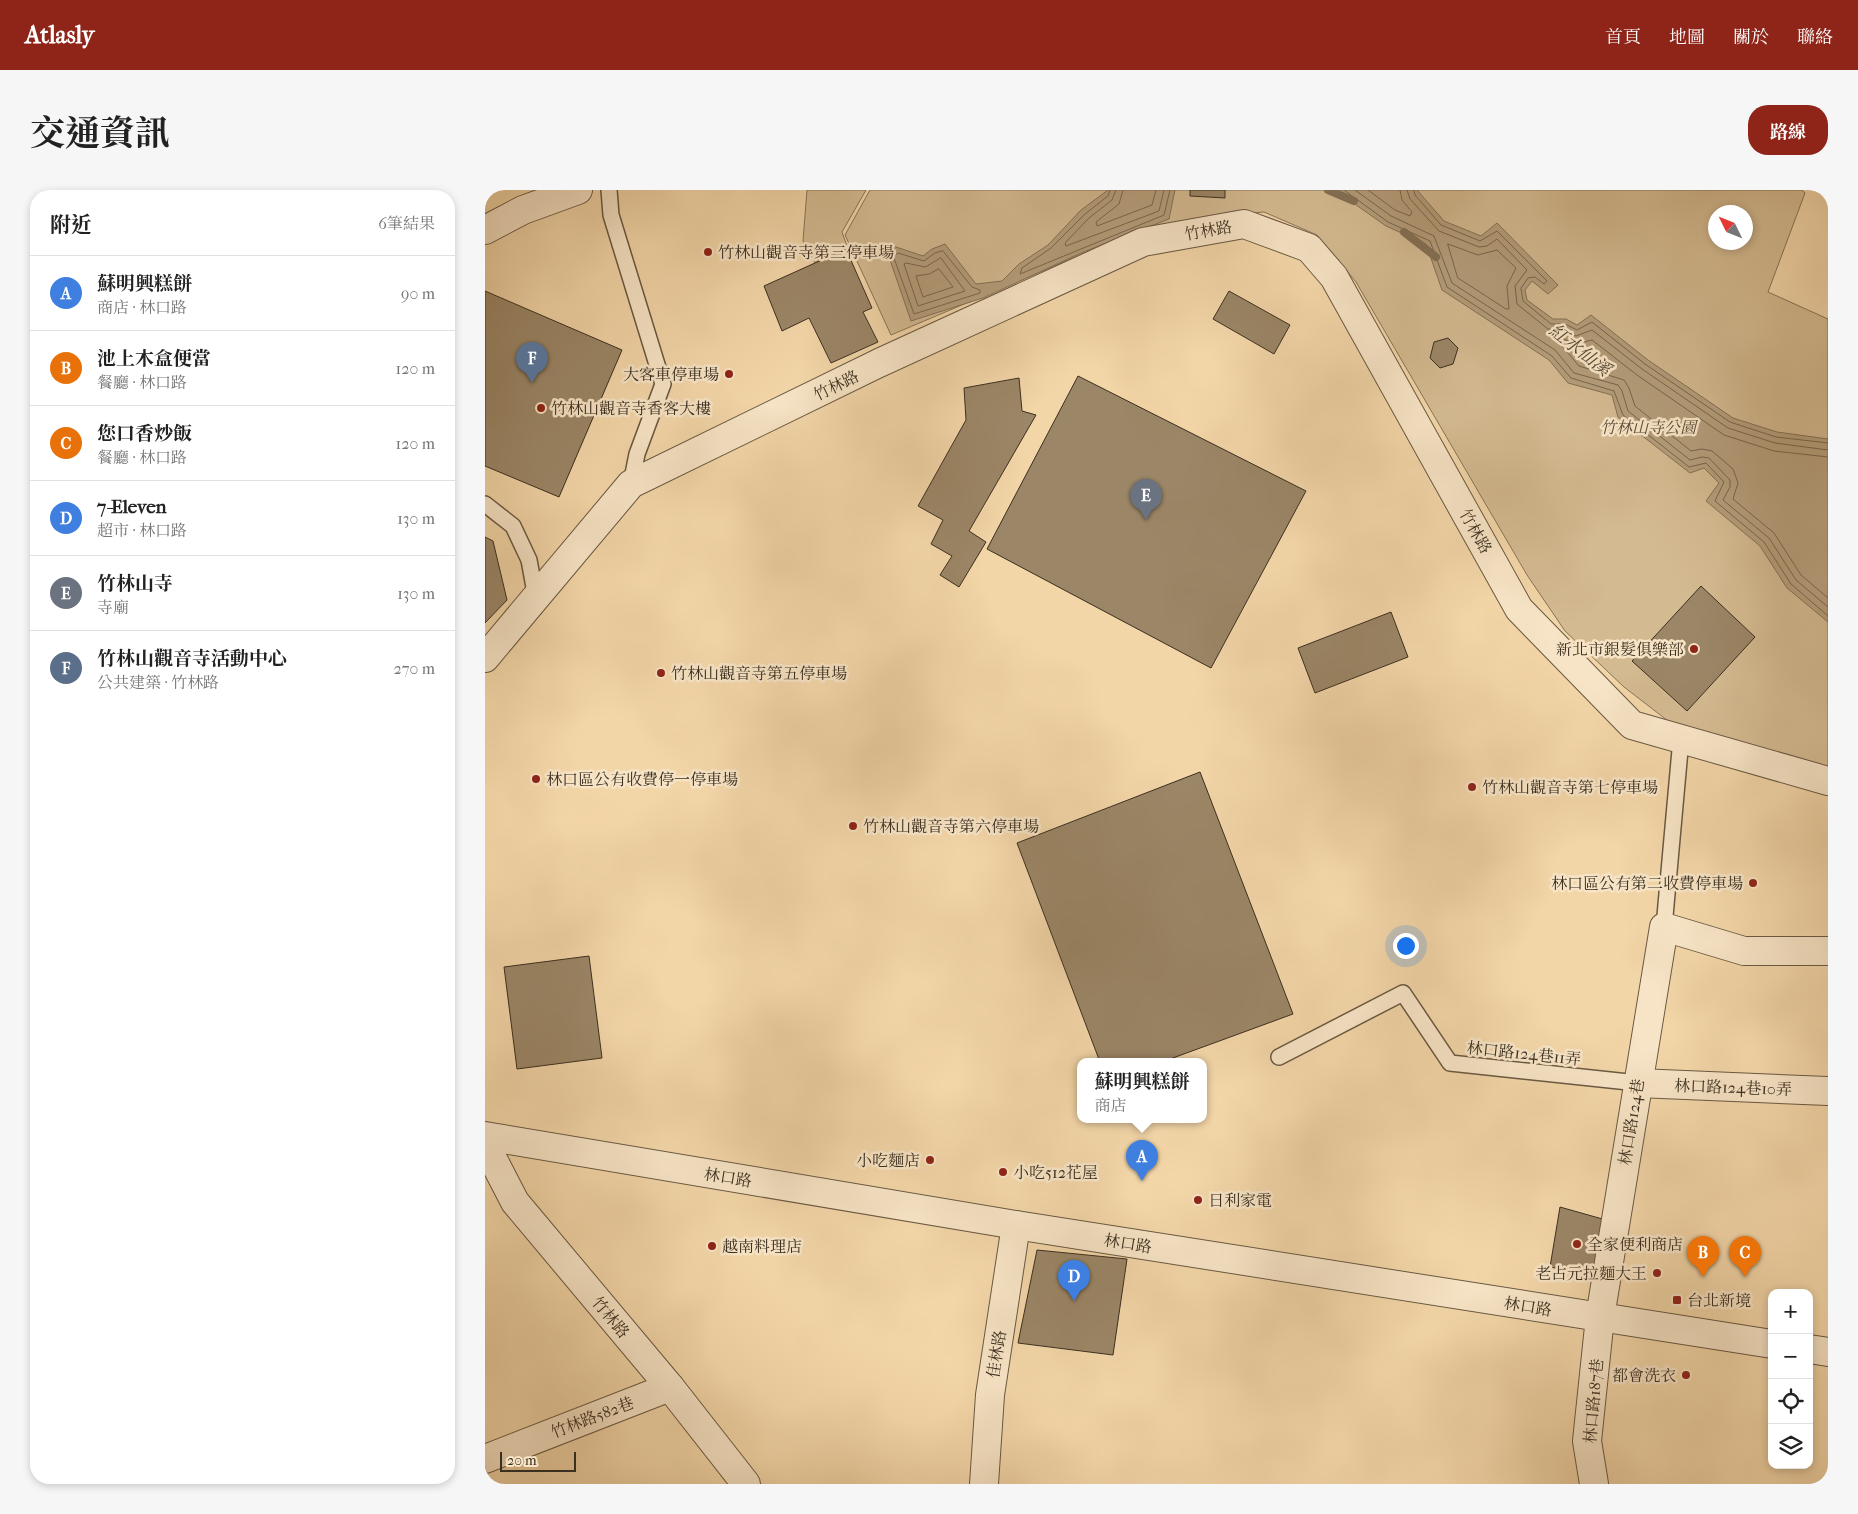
<!DOCTYPE html>
<html lang="zh-TW">
<meta charset="utf-8">
<style>
:root{--surface:#fff;--page:#f6f6f6;--text:#222;--muted:#767676;--line:#e0e0e0;--accent:#8f2418}
body{margin:0;font-family:"IM FELL French Canon","Noto Serif TC",serif;background:var(--page);color:var(--text)}
.controls{position:absolute;right:15px;bottom:15px;display:grid;overflow:hidden;border-radius:10px;box-shadow:0 2px 8px #0003}
.controls button{width:45px;height:45px;display:grid;place-items:center;padding:0;border:0;border-bottom:1px solid var(--line);background:var(--surface);color:var(--text);font:25px sans-serif}
.compass{position:absolute;left:1223px;top:15px;width:45px;height:45px;border-radius:50%;background:var(--surface);box-shadow:0 2px 8px #0003;rotate:313deg}
.scale{position:absolute;left:15px;bottom:12px;width:76px;box-sizing:border-box;padding-left:5px;border:2px solid #3b2f20;border-top:0;font-size:14px;line-height:18px;white-space:nowrap;color:#3b2f20;-webkit-text-stroke:4px #f7e4c6;paint-order:stroke}
.you{position:absolute;left:920px;top:755px;width:18px;height:18px;margin:-12px;border:4px solid #fff;border-radius:50%;background:#1a73e8;box-shadow:0 0 0 8px #1a73e833}
.badge{display:grid;place-items:center;width:32px;height:32px;border-radius:50%;background:var(--accent);color:#fff;font-size:16px;font-weight:700}
.pin{position:absolute;translate:-50% -41px;filter:drop-shadow(0 1px 2px #0008)}
.pin::after{content:'';position:absolute;top:26px;width:18px;height:15px;background:inherit;clip-path:polygon(0 0,100% 0,50% 100%)}
.popup{position:absolute;left:592px;top:868px;width:130px;height:65px;box-sizing:border-box;display:grid;place-content:center;border-radius:10px;background:var(--surface);filter:drop-shadow(0 1px 4px #0005);font-size:16px;white-space:nowrap;color:var(--muted)}
.popup b{font-size:19px;color:var(--text)}
.popup::after{content:'';position:absolute;left:50%;top:100%;margin-left:-10px;border:10px solid transparent;border-top-color:var(--surface)}
.list{margin:0;padding:0;list-style:none}
h2{display:flex;justify-content:space-between;align-items:center;height:65px;margin:0;padding:0 20px;font-size:21px}
h2 small{font-size:16px;font-weight:400;color:var(--muted)}
.list li{display:grid;grid-template-columns:32px 1fr auto;gap:15px;align-items:center;box-sizing:border-box;height:75px;padding:0 20px;border-top:1px solid var(--line)}
.list b{display:block;font-size:19px;white-space:nowrap}
.list p{margin:0;font-size:16px;white-space:nowrap;color:var(--muted)}
.list em{font-size:16px;font-style:normal;color:var(--muted)}
.icon{flex:none;width:28px;height:28px;fill:none;stroke:currentColor;stroke-width:2;stroke-linecap:round;stroke-linejoin:round}
.map{position:relative;flex:none;width:1343px;height:1294px;overflow:hidden;border-radius:20px}
header{display:flex;align-items:center;gap:30px;box-sizing:border-box;height:70px;padding:0 25px;background:var(--accent);color:#fff}
header strong{font-size:24px}
nav{display:flex;gap:28px;margin-inline-start:auto;font-size:18px}
.intro{display:flex;align-items:center;justify-content:space-between;box-sizing:border-box;height:120px;padding:0 30px}
h1{margin:0;font-size:35px}
.button{padding:12px 22px;border-radius:20px;background:var(--accent);color:#fff;font-size:18px;font-weight:700}
main{display:flex;gap:30px;padding:0 30px}
aside{flex:1;background:var(--surface);border-radius:20px;box-shadow:0 2px 8px #0003}
.map>svg:first-child{display:block}
.green{fill:#d4ba91;stroke:#887458;fill-rule:evenodd}
.water{fill:#b49d7a;stroke:#847156}
.lines{fill:none;stroke-linecap:round;stroke-linejoin:round}
.shore{stroke:#78664d;stroke-width:1}
.stream{stroke:#847156;stroke-width:8}
.building{fill:#9b8667;stroke:#3b2f20}
.service-casing{stroke:#695942;stroke-width:18}
.minor-casing{stroke:#695942;stroke-width:30}
.service{stroke:#f7e4c6;stroke-width:15}
.minor{stroke:#f7e4c6;stroke-width:28}
.poi-dot{fill:#8f2418;stroke:#f7e4c6;stroke-width:2}
.labels{text-anchor:middle;stroke-width:5;stroke-linejoin:round;paint-order:stroke}
.street-label{font-size:16px;fill:#3b2f20;stroke:#f7e4c6}
.poi-label{font-size:16px;fill:#3b2f20;stroke:#f7e4c6;text-anchor:start}
.park-label{font-size:16px;font-style:italic;fill:#5a4b37;stroke:#f7e4c6}
.water-label{font-size:18px;font-style:italic;fill:#594a36;stroke:#f7e4c6}
</style>
<header>
<strong>Atlasly</strong>
<nav><a>首頁</a><a>地圖</a><a>關於</a><a>聯絡</a></nav>
</header>
<div class="intro"><h1>交通資訊</h1><a class="button">路線</a></div>
<main>
<aside>
<h2>附近<small>6筆結果</small></h2>
<ul class="list">
<li><span class="badge" style="background:#3f7fe0">A</span><div><b>蘇明興糕餅</b><p>商店 · 林口路</p></div><em>90 m</em></li>
<li><span class="badge" style="background:#e8710a">B</span><div><b>池上木盒便當</b><p>餐廳 · 林口路</p></div><em>120 m</em></li>
<li><span class="badge" style="background:#e8710a">C</span><div><b>您口香炒飯</b><p>餐廳 · 林口路</p></div><em>120 m</em></li>
<li><span class="badge" style="background:#3f7fe0">D</span><div><b>7-Eleven</b><p>超市 · 林口路</p></div><em>130 m</em></li>
<li><span class="badge" style="background:#6b7280">E</span><div><b>竹林山寺</b><p>寺廟</p></div><em>130 m</em></li>
<li><span class="badge" style="background:#5c6f8a">F</span><div><b>竹林山觀音寺活動中心</b><p>公共建築 · 竹林路</p></div><em>270 m</em></li>
</ul>
</aside>
<div class="map">
<svg width="1343" height="1294" viewBox="0 0 1343 1294">
<rect width="100%" height="100%" fill="#f3d6a8"/>
<filter id="stains"><feTurbulence type="fractalNoise" baseFrequency=".004" numOctaves="4"/><feColorMatrix values="0 0 0 0 .2 0 0 0 0 .09 0 0 0 0 .02 0 0 0 .5 -.17"/></filter>
<radialGradient id="worn" r=".72"><stop offset=".6" stop-color="#630" stop-opacity="0"/><stop offset="1" stop-color="#630" stop-opacity=".3"/></radialGradient>
<!-- green -->
<g class="green">
<path d="M 322,0 L 381,0 L 357,42 L 362,56 L 330,73 L 318,51 Z"/>
<path d="M 385,0 L 1317,0 L 1320,3 L 1283,102 L 1343,129 L 1343,588 L 1200,544 L 1139,497 L 1080,441 L 1042,385 L 871,92 L 832,45 L 779,22 L 714,28 L 626,52 L 406,145 L 360,45 ZM 1230,22 L 1260,22 L 1260,52 L 1230,52 Z"/>
</g>
<!-- water -->
<g class="water">
<path d="M 623,0 L 690,0 L 684,29 L 596,63 L 498,108 L 426,131 L 404,67 L 408,56 L 438,66 L 447,59 L 460,54 L 491,94 L 517,91 L 534,74 L 563,55 L 596,20 Z"/>
<path d="M 850,0 L 932,0 L 959,31 L 996,46 L 1012,33 L 1073,95 L 1063,104 L 1047,91 L 1040,100 L 1042,110 L 1068,129 L 1081,129 L 1092,135 L 1106,125 L 1163,170 L 1248,228 L 1292,242 L 1343,249 L 1343,432 L 1302,398 L 1275,356 L 1221,311 L 1234,293 L 1219,278 L 1205,283 L 1133,227 L 1127,205 L 1083,193 L 1064,170 L 957,100 L 941,54 L 901,36 Z"/>
</g>
<g class="lines">
<!-- shore -->
<g class="shore">
<path d="M 625,0 L 623,6 L 600,24 L 566,58 L 537,78 L 535,84 L 679,25 L 685,0"/>
<path d="M 631,0 L 627,10 L 604,28 L 580,53 L 581,56 L 674,21 L 679,0"/>
<path d="M 638,0 L 634,14 L 611,32 L 612,36 L 667,15 L 671,0"/>
<path d="M 859,0 L 903,32 L 945,51 L 962,97 L 1067,166 L 1086,188 L 1129,201 L 1138,225 L 1204,277 L 1221,273 L 1239,292 L 1230,311 L 1279,352 L 1306,394 L 1343,426"/>
<path d="M 870,0 L 906,26 L 949,46 L 967,93 L 1070,160 L 1089,183 L 1133,195 L 1137,201 L 1143,221 L 1205,270 L 1217,267 L 1224,268 L 1245,290 L 1245,297 L 1238,310 L 1284,348 L 1311,390 L 1343,417"/>
<path d="M 883,0 L 910,20 L 925,26 L 927,22 L 917,10 L 915,0"/>
<path d="M 922,0 L 925,9 L 954,41 L 994,57 L 1002,56 L 1012,49 L 1042,80 L 1030,96 L 1032,114 L 1063,139 L 1078,140 L 1091,146 L 1107,140 L 1157,179 L 1243,238 L 1290,253 L 1343,260"/>
<path d="M 929,0 L 930,5 L 956,35 L 995,51 L 1012,41 L 1062,91 L 1059,94 L 1050,87 L 1043,88 L 1036,98 L 1038,111 L 1066,134 L 1080,134 L 1092,140 L 1107,132 L 1160,174 L 1245,232 L 1291,247 L 1343,253"/>
<path d="M 963,54 L 993,65 L 1012,60 L 1031,78 L 1022,96 L 1024,119 L 1021,119 L 973,88 Z"/>
<path d="M 458,61 L 487,97 L 495,100 L 495,103 L 429,124 L 409,68 L 410,65 L 413,63 L 439,71 L 450,63 Z"/>
<path d="M 456,68 L 480,101 L 433,116 L 419,74 L 421,73 L 440,77 Z"/>
<path d="M 454,79 L 468,97 L 438,107 L 431,86 L 444,84 Z"/>
<path d="M 1343,267 L 1289,261 L 1239,245 L 1152,185 L 1107,150 L 1091,154 L 1076,148 L 1071,149 L 1094,176 L 1139,190 L 1144,198 L 1150,216 L 1206,261 L 1217,259 L 1227,261 L 1248,279 L 1253,293 L 1248,309 L 1289,343 L 1316,385 L 1343,408"/>
</g>
<!-- stream -->
<g class="stream">
<path d="M 843,0 L 869,11"/>
<path d="M 919,42 L 951,67"/>
</g>
</g>
<!-- building -->
<g class="building">
<path d="M 705,0 L 740,0 L 740,8 L 705,6 Z"/>
<path d="M 361,59 L 387,118 L 378,122 L 393,152 L 346,173 L 324,128 L 297,141 L 279,96 Z"/>
<path d="M 0,101 L 137,160 L 74,307 L 0,276 Z"/>
<path d="M 744,101 L 805,135 L 789,164 L 728,129 Z"/>
<path d="M 963,148 L 973,158 L 968,174 L 955,178 L 945,168 L 949,152 Z"/>
<path d="M 593,186 L 821,301 L 726,478 L 502,359 Z"/>
<path d="M 534,188 L 537,221 L 551,225 L 484,341 L 501,352 L 474,397 L 455,385 L 467,366 L 446,354 L 458,330 L 433,316 L 481,230 L 479,198 Z"/>
<path d="M 0,347 L 8,351 L 22,410 L 0,433 Z"/>
<path d="M 1216,396 L 1270,447 L 1202,521 L 1147,471 Z"/>
<path d="M 906,422 L 923,467 L 830,503 L 813,458 Z"/>
<path d="M 715,582 L 808,824 L 677,872 L 615,872 L 532,653 Z"/>
<path d="M 104,766 L 117,868 L 32,879 L 19,777 Z"/>
<path d="M 1075,1017 L 1121,1030 L 1109,1085 L 1065,1077 Z"/>
<path d="M 552,1060 L 642,1069 L 628,1165 L 533,1153 Z"/>
</g>
<g class="lines">
<defs>
<g id="service">
<path d="M 124,0 L 126,25 L 178,194 L 152,264 L 146,294"/>
<path d="M 0,314 L 28,336 L 44,370 L 51,408"/>
<path d="M 1179,737 L 1196,549"/>
<path d="M 794,867 L 918,803 L 965,873 L 1153,893"/>
</g>
<g id="minor">
<path d="M 0,40 L 38,20 L 93,0"/>
<path d="M 0,468 L 146,294 L 394,173 L 658,52 L 759,34 L 824,58 L 849,87 L 1034,419 L 1147,535 L 1343,591"/>
<path d="M 1153,893 L 1343,901"/>
<path d="M 0,946 L 531,1035 L 1287,1154"/>
<path d="M 0,954 L 30,1012 L 185,1197 L 261,1294"/>
<path d="M 1324,1159 L 1343,1162"/>
<path d="M 0,1269 L 185,1197"/>
<path d="M 499,1294 L 505,1205 L 531,1035"/>
<path d="M 1109,1294 L 1102,1251 L 1115,1127 L 1179,737 L 1259,761 L 1343,761"/>
</g>
</defs>
<!-- service casing -->
<use href="#service" class="service-casing"/>
<!-- minor casing -->
<use href="#minor" class="minor-casing"/>
<!-- service -->
<use href="#service" class="service"/>
<!-- minor -->
<use href="#minor" class="minor"/>
</g>
<!-- markers -->
<g class="poi-dot">
<circle cx="223" cy="62" r="5"/>
<circle cx="244" cy="184" r="5"/>
<circle cx="56" cy="218" r="5"/>
<circle cx="1209" cy="459" r="5"/>
<circle cx="176" cy="483" r="5"/>
<circle cx="51" cy="589" r="5"/>
<circle cx="987" cy="597" r="5"/>
<circle cx="368" cy="636" r="5"/>
<circle cx="1268" cy="693" r="5"/>
<circle cx="445" cy="970" r="5"/>
<circle cx="518" cy="982" r="5"/>
<circle cx="713" cy="1010" r="5"/>
<circle cx="1092" cy="1054" r="5"/>
<circle cx="227" cy="1056" r="5"/>
<circle cx="1172" cy="1083" r="5"/>
<rect x="1187" y="1105" width="10" height="10" rx="2.5"/>
<circle cx="1201" cy="1185" r="5"/>
</g>
<g class="labels">
<!-- street labels -->
<g class="street-label">
<text transform="translate(723 40) rotate(-10)" y="6">竹林路</text>
<text transform="translate(351 195) rotate(-26)" y="6">竹林路</text>
<text transform="translate(991 341) rotate(61)" y="6">竹林路</text>
<text transform="translate(1039 863) rotate(6)" y="6">林口路124巷11弄</text>
<text transform="translate(1248 897) rotate(2)" y="6">林口路124巷10弄</text>
<text transform="translate(1146 932) rotate(-81)" y="6">林口路124巷</text>
<text transform="translate(243 987) rotate(9)" y="6">林口路</text>
<text transform="translate(643 1053) rotate(9)" y="6">林口路</text>
<text transform="translate(1043 1116) rotate(9)" y="6">林口路</text>
<text transform="translate(126 1127) rotate(50)" y="6">竹林路</text>
<text transform="translate(511 1164) rotate(-81)" y="6">佳林路</text>
<text transform="translate(1108 1211) rotate(-85)" y="6">林口路187巷</text>
<text transform="translate(107 1227) rotate(-21)" y="6">竹林路582巷</text>
</g>
<!-- poi labels -->
<g class="poi-label">
<text x="233" y="68">竹林山觀音寺第三停車場</text>
<text x="234" y="190" text-anchor="end">大客車停車場</text>
<text x="66" y="224">竹林山觀音寺香客大樓</text>
<text x="1199" y="465" text-anchor="end">新北市銀髮俱樂部</text>
<text x="186" y="489">竹林山觀音寺第五停車場</text>
<text x="61" y="595">林口區公有收費停一停車場</text>
<text x="997" y="603">竹林山觀音寺第七停車場</text>
<text x="378" y="642">竹林山觀音寺第六停車場</text>
<text x="1258" y="699" text-anchor="end">林口區公有第二收費停車場</text>
<text x="435" y="976" text-anchor="end">小吃麵店</text>
<text x="528" y="988">小吃512花屋</text>
<text x="723" y="1016">日利家電</text>
<text x="1102" y="1060">全家便利商店</text>
<text x="237" y="1062">越南料理店</text>
<text x="1162" y="1089" text-anchor="end">老占元拉麵大王</text>
<text x="1202" y="1116">台北新境</text>
<text x="1191" y="1191" text-anchor="end">都會洗衣</text>
</g>
<!-- park labels -->
<g class="park-label">
<text x="1163" y="243">竹林山寺公園</text>
</g>
<!-- water labels -->
<g class="water-label">
<text transform="translate(1095 160) rotate(38)" y="6">紅水仙溪</text>
</g>
</g>
<rect width="100%" height="100%" filter="url(#stains)"/>
<rect width="100%" height="100%" fill="url(#worn)"/>
</svg>
<div class="controls">
<button>+</button>
<button>−</button>
<button><svg class="icon" aria-label="locate" viewBox="0 0 24 24"><circle cx="12" cy="12" r="6"/><path d="M12 2v4M12 18v4M2 12h4M18 12h4"/></svg></button>
<button><svg class="icon" aria-label="layers" viewBox="0 0 24 24"><path d="M12 4l9 5-9 5-9-5zM3 14l9 5 9-5"/></svg></button>
</div>
<svg class="compass" viewBox="-18 -18 36 36"><path d="M0-13l5 13h-10z" fill="#e53935"/><path d="M0 13l5-13h-10z" fill="#767676"/></svg>
<div class="scale">20 m</div>
<div class="you"></div>
<div class="pin badge" style="left:657px;top:991px;background:#3f7fe0">A</div>
<div class="popup"><b>蘇明興糕餅</b>商店</div>
<div class="pin badge" style="left:1218px;top:1087px;background:#e8710a">B</div>
<div class="pin badge" style="left:1260px;top:1087px;background:#e8710a">C</div>
<div class="pin badge" style="left:589px;top:1111px;background:#3f7fe0">D</div>
<div class="pin badge" style="left:661px;top:330px;background:#6b7280">E</div>
<div class="pin badge" style="left:47px;top:193px;background:#5c6f8a">F</div>
</div>
</main>
